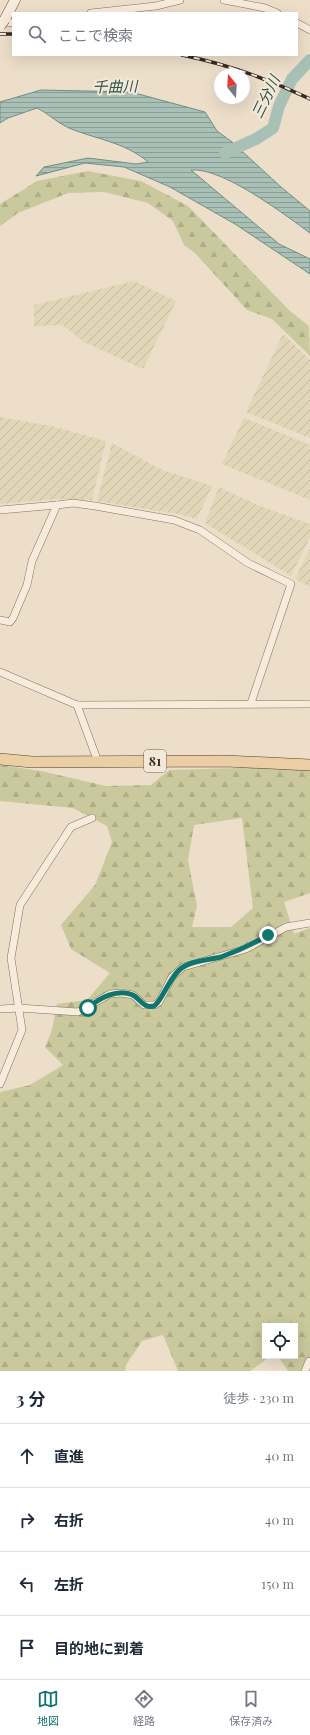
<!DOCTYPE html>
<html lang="ja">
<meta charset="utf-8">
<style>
:root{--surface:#fff;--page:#f2f2f3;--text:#1f2937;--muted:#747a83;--line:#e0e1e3;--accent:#0f766e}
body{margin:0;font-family:"Playfair Display","Noto Sans JP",serif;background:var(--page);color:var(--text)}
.controls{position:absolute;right:12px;bottom:12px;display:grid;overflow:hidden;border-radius:0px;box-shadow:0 4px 16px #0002}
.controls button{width:36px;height:36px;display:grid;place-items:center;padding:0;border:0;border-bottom:1px solid var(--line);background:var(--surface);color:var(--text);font:20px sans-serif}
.compass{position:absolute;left:214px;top:68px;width:36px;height:36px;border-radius:50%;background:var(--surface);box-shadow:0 4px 16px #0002;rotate:342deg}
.stop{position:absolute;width:12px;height:12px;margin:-9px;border:3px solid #0f766e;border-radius:50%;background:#fff}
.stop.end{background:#0f766e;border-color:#fff;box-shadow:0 1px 4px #0008}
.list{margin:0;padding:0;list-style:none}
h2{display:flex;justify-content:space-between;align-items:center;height:52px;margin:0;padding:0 16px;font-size:17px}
h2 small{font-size:13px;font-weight:400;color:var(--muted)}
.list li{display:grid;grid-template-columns:26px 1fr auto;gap:12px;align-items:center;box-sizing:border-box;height:64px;padding:0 16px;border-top:1px solid var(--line)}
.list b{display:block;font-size:15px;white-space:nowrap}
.list em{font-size:13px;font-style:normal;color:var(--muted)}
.icon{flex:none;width:22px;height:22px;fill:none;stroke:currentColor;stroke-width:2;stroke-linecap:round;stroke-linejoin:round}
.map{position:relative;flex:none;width:310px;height:1371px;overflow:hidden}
.search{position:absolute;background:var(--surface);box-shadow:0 4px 16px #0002;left:12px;right:12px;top:12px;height:44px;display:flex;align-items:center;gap:10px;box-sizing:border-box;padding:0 14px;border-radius:0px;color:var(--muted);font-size:15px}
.sheet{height:308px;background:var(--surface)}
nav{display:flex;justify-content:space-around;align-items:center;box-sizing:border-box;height:56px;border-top:1px solid var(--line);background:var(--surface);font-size:11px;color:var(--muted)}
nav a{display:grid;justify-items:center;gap:2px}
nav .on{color:var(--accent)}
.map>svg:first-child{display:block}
.farmland{fill:url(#farmland-furrows)}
.forest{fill:url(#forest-firs);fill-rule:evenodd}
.water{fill:url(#water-rules);stroke:#708e84}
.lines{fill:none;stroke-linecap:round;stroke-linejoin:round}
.river{stroke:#a9c0b7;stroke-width:12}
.street-casing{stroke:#87705f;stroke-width:8}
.secondary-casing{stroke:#695142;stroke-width:11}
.primary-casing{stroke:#553f32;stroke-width:12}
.street{stroke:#f7ecdc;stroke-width:7}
.secondary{stroke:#f7ecdc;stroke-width:10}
.primary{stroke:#ebcea4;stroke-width:11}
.rail-casing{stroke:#382a21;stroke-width:3.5}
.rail{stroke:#f4e9d8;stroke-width:2;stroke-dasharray:6;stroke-linecap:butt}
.secondary-bridge-casing{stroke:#695142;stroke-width:11;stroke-linecap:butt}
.secondary-bridge{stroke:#f7ecdc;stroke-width:10}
.route{stroke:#0f766e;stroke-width:5}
.labels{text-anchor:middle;stroke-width:4;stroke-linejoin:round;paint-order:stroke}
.shield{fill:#f4e9d8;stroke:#706358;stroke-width:1}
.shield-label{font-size:13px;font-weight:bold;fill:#382a21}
.water-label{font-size:15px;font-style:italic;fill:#325751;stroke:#f4e9d8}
</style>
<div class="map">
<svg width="310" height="1371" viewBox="0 0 310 1371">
<defs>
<pattern id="farmland-furrows" width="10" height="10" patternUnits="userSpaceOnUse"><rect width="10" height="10" fill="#e1d6b7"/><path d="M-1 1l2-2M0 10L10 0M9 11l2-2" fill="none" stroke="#c2b89d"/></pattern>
<pattern id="forest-firs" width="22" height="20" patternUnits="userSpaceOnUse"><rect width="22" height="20" fill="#c9c99d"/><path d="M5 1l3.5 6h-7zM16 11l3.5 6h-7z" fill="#adad87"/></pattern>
<pattern id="water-rules" width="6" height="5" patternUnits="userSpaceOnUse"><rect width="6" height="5" fill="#a9c0b7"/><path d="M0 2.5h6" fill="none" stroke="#8b9c94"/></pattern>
</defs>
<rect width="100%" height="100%" fill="#ecdec9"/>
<!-- farmland -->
<g class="farmland">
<path d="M 134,281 L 176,301 L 143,369 L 84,342 L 62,325 L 34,326 L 34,305 Z"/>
<path d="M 283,334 L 310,360 L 310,438 L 246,412 Z"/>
<path d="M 0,417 L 51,426 L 106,441 L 92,500 L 57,499 L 0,504 Z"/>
<path d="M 244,418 L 310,445 L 310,500 L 222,464 Z"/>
<path d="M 112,443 L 162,470 L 212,486 L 197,519 L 178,514 L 97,501 Z"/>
<path d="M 219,487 L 257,505 L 310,524 L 310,537 L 291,576 L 205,523 Z"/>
<path d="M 310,549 L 310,587 L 295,579 Z"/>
</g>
<!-- forest -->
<g class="forest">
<path d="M 88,171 L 141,181 L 188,206 L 290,311 L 309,326 L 310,356 L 272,319 L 247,310 L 195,253 L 184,245 L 173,221 L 148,203 L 104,192 L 68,193 L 18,213 L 0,226 L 0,204 L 37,181 Z"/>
<path d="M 0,765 L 41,771 L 106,786 L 151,785 L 169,770 L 273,767 L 310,769 L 310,893 L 284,902 L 294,934 L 310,928 L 310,1371 L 288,1371 L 278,1356 L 295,1356 L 295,1326 L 265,1326 L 265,1356 L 271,1356 L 250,1371 L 178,1371 L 163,1335 L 142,1341 L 126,1365 L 125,1371 L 0,1371 L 0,1092 L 30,1085 L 63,1065 L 45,1047 L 52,1030 L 57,1004 L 87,1000 L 110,973 L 71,949 L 61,925 L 95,885 L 112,842 L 107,826 L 73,808 L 0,801 ZM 242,818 L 253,908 L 231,927 L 192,927 L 197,906 L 188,860 L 194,825 Z"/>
</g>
<!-- water -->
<path class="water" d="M 41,90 L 131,92 L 205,112 L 217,131 L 232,142 L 281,187 L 310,211 L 310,233 C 284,214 222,167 191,170 L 279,244 L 310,259 L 310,274 L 235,224 L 170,187 L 124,167 L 85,163 L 36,176 L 44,167 L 88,158 L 136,164 L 148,162 C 125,142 95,139 69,128 C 57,123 48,113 37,108 L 8,118 L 0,123 L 0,102 Z"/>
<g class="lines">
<!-- river -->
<path class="river" d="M 225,153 L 256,139 L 273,128 L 279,106 L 292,79 L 310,60"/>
<defs>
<g id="street">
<path d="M 224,0 L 265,8 L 277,13"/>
<path d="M 91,13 L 156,6 L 180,0"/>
<path d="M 0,22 L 13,23"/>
<path d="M 297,23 L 310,30"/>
<path d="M 0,510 L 57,505"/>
<path d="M 0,620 L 10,622 L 13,618 L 27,585 L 32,561 L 57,505 L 73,503 L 95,506 L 174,520 L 200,530 L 248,563 L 291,584 L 251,703"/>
<path d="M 0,672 L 77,705 L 310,704"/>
<path d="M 77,705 L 98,762"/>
<path d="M 0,1009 L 19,1008 L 78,1012 L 110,994 L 121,993 L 133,995 L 144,1005 L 155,1005 L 159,1002 L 172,977 L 183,967 L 246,949 L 286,927 L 310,923"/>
<path d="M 0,1084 L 22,1030 L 11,958 L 20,905 L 71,827 L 92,818"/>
<path d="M 305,1371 L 309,1361"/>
</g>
<path id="secondary" d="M 5,19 L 15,0"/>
<path id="primary" d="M 0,759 L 32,762 L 226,761 L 310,765"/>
</defs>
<!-- street casing -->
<use href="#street" class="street-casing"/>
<!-- secondary casing -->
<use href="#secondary" class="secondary-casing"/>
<!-- primary casing -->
<use href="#primary" class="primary-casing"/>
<!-- street -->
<use href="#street" class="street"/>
<!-- secondary -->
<use href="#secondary" class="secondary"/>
<!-- primary -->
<use href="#primary" class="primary"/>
<defs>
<g id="rail">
<path d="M 0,34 L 13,34"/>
<path d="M 182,55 C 226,64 269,79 310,99"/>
</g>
</defs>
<!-- rail casing -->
<use href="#rail" class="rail-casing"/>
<!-- rail -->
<use href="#rail" class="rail"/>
<defs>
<path id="secondary-bridge" d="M 0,26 L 5,19"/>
</defs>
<!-- secondary-bridge casing -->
<use href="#secondary-bridge" class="secondary-bridge-casing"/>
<!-- secondary-bridge -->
<use href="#secondary-bridge" class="secondary-bridge"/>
</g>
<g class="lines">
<!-- route -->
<path class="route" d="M 88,1008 C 99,998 118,988 133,995 C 140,999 144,1009 154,1006 C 161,1003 170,975 183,967 C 194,960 209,960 221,957 C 238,951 253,944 268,935"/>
</g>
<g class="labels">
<!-- shield labels -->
<rect class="shield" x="144" y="750" width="22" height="22" rx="3"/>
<g class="shield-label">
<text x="155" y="766">81</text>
</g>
<!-- water labels -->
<g class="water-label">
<text transform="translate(115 87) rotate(-1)" y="5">千曲川</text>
<text transform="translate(266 97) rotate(-64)" y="5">三分川</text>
</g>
</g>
</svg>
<div class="controls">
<button><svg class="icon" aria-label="locate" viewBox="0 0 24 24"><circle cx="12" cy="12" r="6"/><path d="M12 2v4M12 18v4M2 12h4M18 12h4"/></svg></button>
</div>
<svg class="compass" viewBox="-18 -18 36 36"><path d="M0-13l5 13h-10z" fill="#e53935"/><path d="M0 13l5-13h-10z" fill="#747a83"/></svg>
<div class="stop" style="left:88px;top:1008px"></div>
<div class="stop end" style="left:268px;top:935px"></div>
<div class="search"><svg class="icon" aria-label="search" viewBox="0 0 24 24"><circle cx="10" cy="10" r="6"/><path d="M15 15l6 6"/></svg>ここで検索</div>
</div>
<section class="sheet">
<h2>3 分<small>徒歩 · 230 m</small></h2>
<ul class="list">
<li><svg class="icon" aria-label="ahead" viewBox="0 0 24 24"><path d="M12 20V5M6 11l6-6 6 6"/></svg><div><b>直進</b></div><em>40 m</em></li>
<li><svg class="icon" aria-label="right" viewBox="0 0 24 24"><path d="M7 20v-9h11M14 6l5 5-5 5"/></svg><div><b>右折</b></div><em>40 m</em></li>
<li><svg class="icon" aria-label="left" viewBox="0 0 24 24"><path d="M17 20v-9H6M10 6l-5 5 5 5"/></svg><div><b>左折</b></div><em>150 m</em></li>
<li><svg class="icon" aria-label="arrive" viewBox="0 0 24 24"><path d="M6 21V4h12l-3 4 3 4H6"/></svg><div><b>目的地に到着</b></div></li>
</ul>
</section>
<nav>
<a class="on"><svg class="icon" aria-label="map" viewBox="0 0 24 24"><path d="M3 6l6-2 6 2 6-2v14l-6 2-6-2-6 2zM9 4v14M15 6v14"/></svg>地図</a>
<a><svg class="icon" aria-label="directions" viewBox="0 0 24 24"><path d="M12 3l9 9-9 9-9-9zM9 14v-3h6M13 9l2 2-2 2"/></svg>経路</a>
<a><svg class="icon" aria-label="saved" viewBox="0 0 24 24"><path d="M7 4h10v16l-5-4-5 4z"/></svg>保存済み</a>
</nav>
